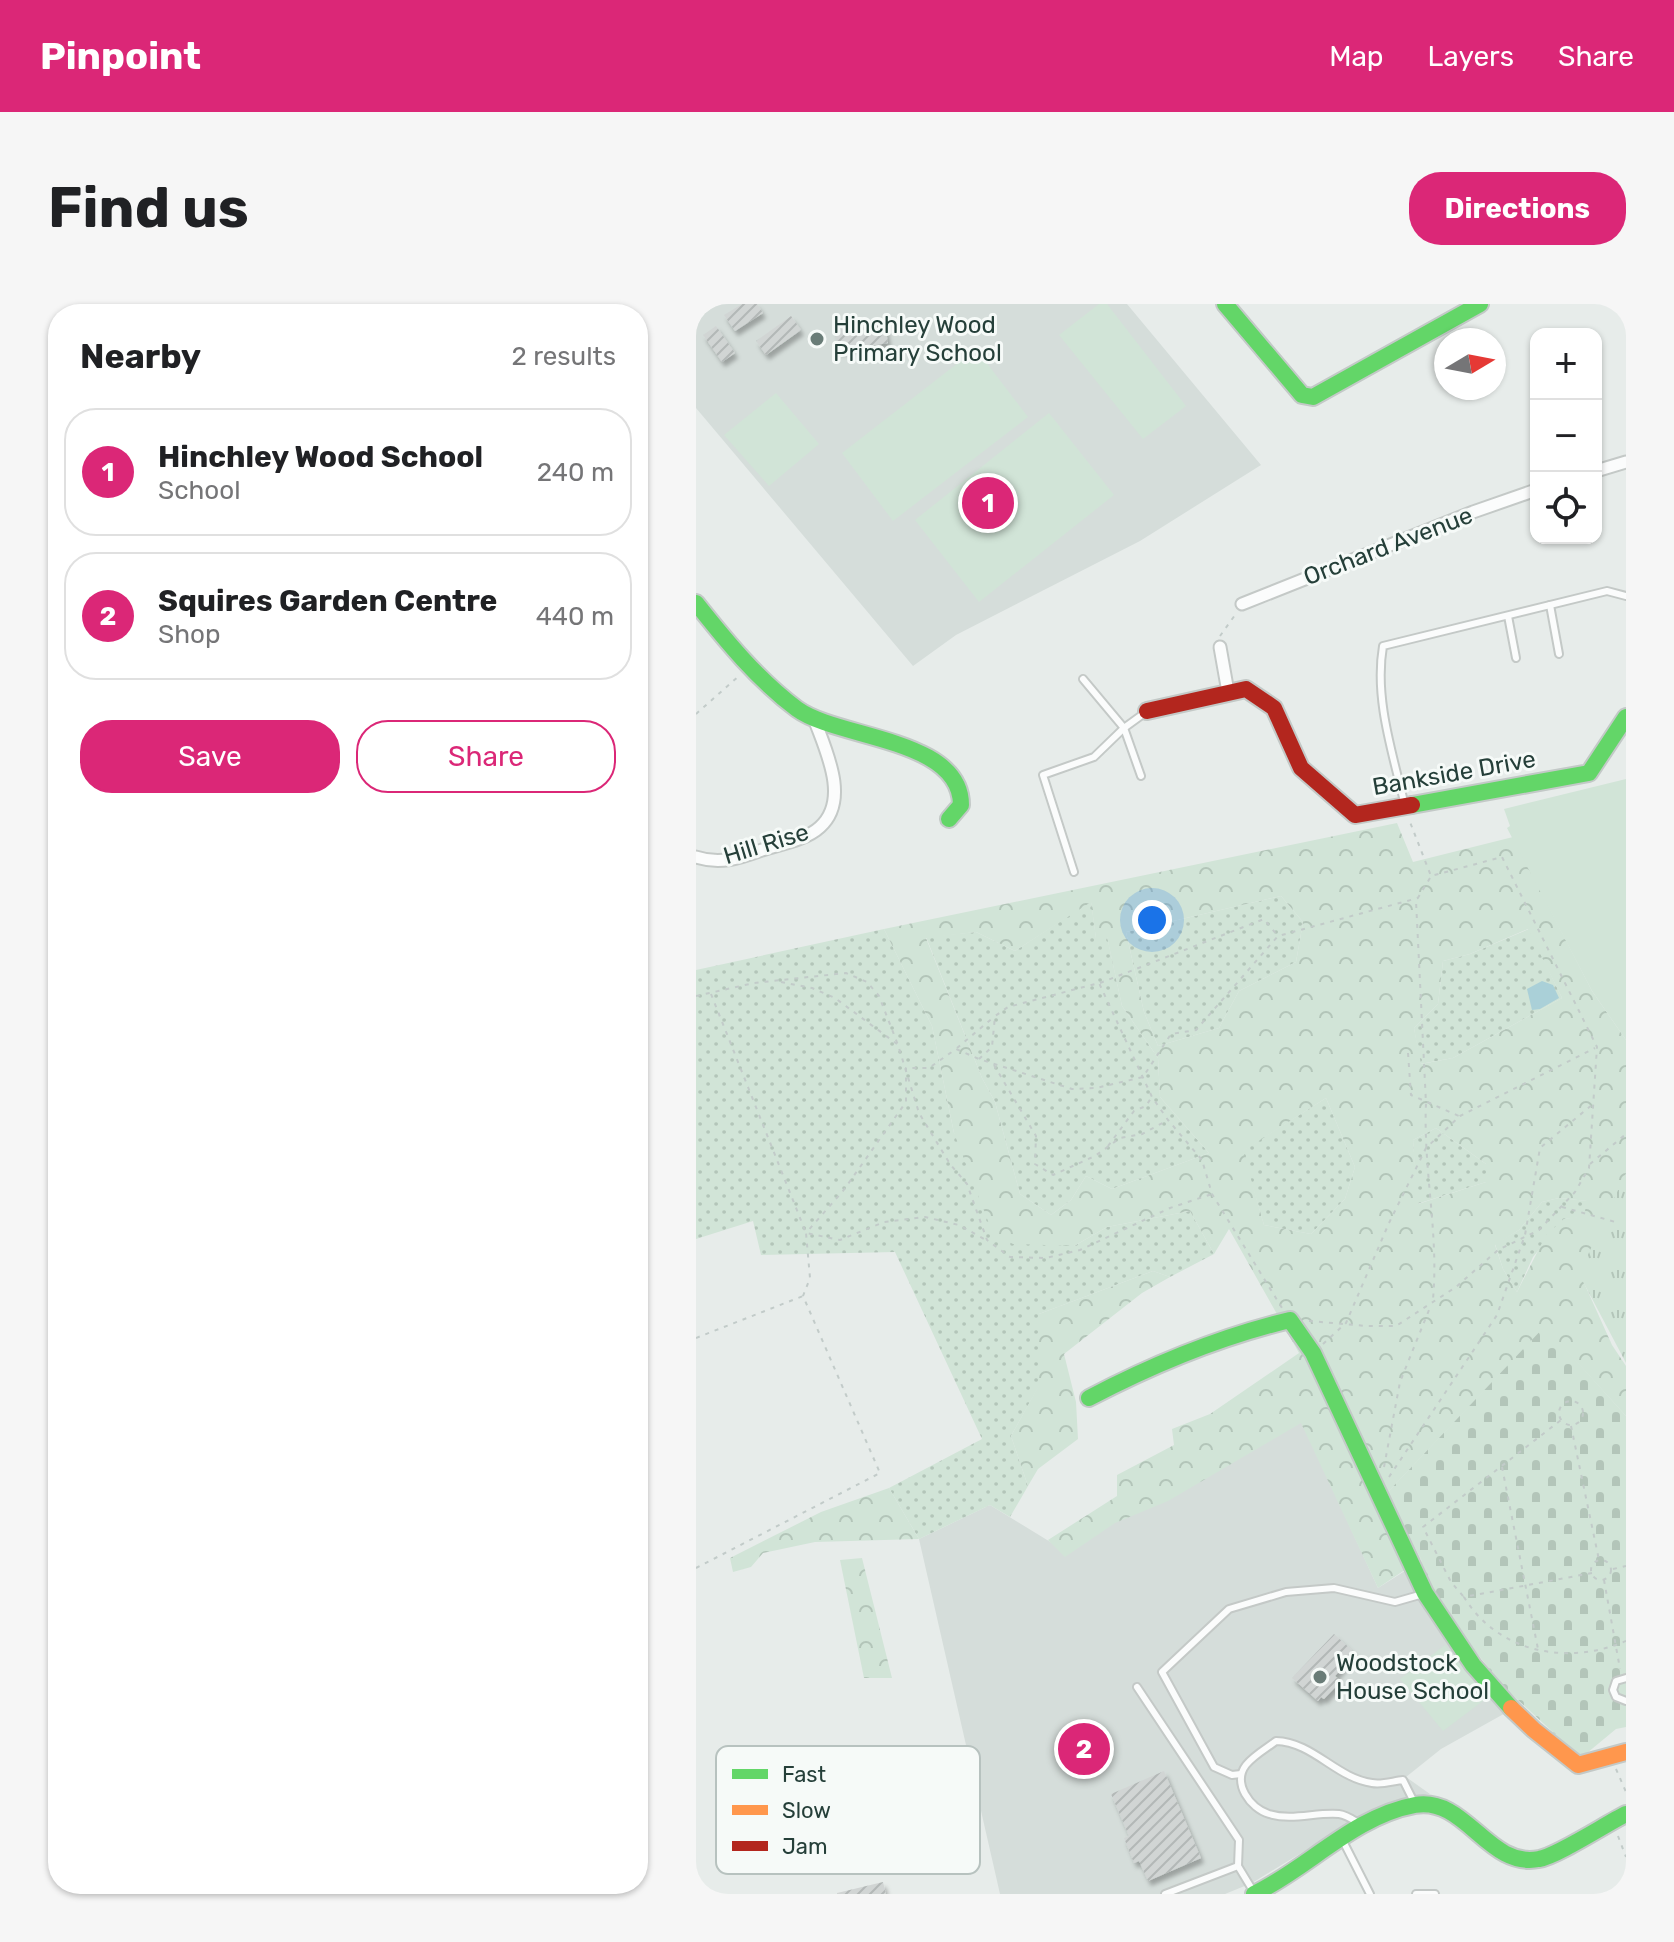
<!DOCTYPE html>
<meta charset="utf-8">
<style>
:root{--surface:#fff;--page:#f6f6f6;--text:#202124;--muted:#757577;--line:#e0e0e0;--accent:#db2777}
body{margin:0;font-family:Rubik,sans-serif;background:var(--page);color:var(--text)}
.controls{position:absolute;right:24px;top:24px;display:grid;overflow:hidden;border-radius:16px;box-shadow:0 2px 6px #0004}
.controls button{width:72px;height:72px;display:grid;place-items:center;padding:0;border:0;border-bottom:2px solid var(--line);background:var(--surface);color:var(--text);font:40px sans-serif}
.compass{position:absolute;left:738px;top:24px;width:72px;height:72px;border-radius:50%;background:var(--surface);box-shadow:0 2px 6px #0004;rotate:80deg}
.you{position:absolute;left:456px;top:616px;width:28px;height:28px;margin:-20px;border:6px solid #fff;border-radius:50%;background:#1a73e8;box-shadow:0 0 0 12px #1a73e833}
.badge{display:grid;place-items:center;width:52px;height:52px;border-radius:50%;background:var(--accent);color:#fff;font-size:26px;font-weight:700}
.pin{position:absolute;translate:-50% -50%;border:4px solid #fff;box-shadow:0 2px 8px #0006}
.list{margin:0;padding:0;list-style:none}
h2{display:flex;justify-content:space-between;align-items:center;height:104px;margin:0;padding:0 32px;font-size:34px}
h2 small{font-size:26px;font-weight:400;color:var(--muted)}
.list li{display:grid;grid-template-columns:52px 1fr auto;gap:24px;align-items:center;box-sizing:border-box;height:128px;margin:0 16px 16px;padding:0 16px;border:2px solid var(--line);border-radius:32px}
.list b{display:block;font-size:30px;white-space:nowrap}
.list p{margin:0;font-size:26px;white-space:nowrap;color:var(--muted)}
.list em{font-size:26px;font-style:normal;color:var(--muted)}
.actions{display:flex;gap:16px;padding:24px 32px}
.actions a{flex:1;padding:18px 0;border:2px solid var(--accent);border-radius:32px;text-align:center;font-size:28px;color:var(--accent)}
.actions .main{background:var(--accent);color:#fff}
.icon{flex:none;width:44px;height:44px;fill:none;stroke:currentColor;stroke-width:2;stroke-linecap:round;stroke-linejoin:round}
.map{position:relative;flex:none;width:930px;height:1590px;overflow:hidden;border-radius:32px}
header{display:flex;align-items:center;gap:48px;box-sizing:border-box;height:112px;padding:0 40px;background:var(--accent);color:#fff}
header strong{font-size:38px}
nav{display:flex;gap:44px;margin-inline-start:auto;font-size:28px}
.intro{display:flex;align-items:center;justify-content:space-between;box-sizing:border-box;height:192px;padding:0 48px}
h1{margin:0;font-size:56px}
.button{padding:20px 36px;border-radius:32px;background:var(--accent);color:#fff;font-size:28px;font-weight:700}
main{display:flex;gap:48px;padding:0 48px}
aside{flex:1;background:var(--surface);border-radius:32px;box-shadow:0 2px 6px #0004}
.map>svg:first-child{display:block}
.built{fill:#d5ddda}
.grass{fill:url(#grass-dots)}
.forest{fill:url(#forest-crowns);fill-rule:evenodd}
.cemetery{fill:url(#cemetery-stones)}
.park{fill:url(#park-tufts)}
.pitch{fill:#d1e4d7}
.water{fill:#aad0d8}
.building{fill:url(#building-hatch);filter:url(#shadow)}
.lines{fill:none;stroke-linecap:round;stroke-linejoin:round}
.lane-casing{stroke:#c4c9c7;stroke-width:10}
.street-casing{stroke:#c4c9c7;stroke-width:15}
.fast-casing{stroke:#c3c9c7;stroke-width:20}
.slow-casing{stroke:#c3c9c7;stroke-width:20}
.jam-casing{stroke:#c3c9c7;stroke-width:20}
.path{stroke:#c2cbc9;stroke-width:2;stroke-dasharray:4 6;stroke-linecap:butt}
.lane{stroke:#fbfcfc;stroke-width:6}
.street{stroke:#fbfcfc;stroke-width:11}
.fast{stroke:#63d668;stroke-width:16}
.slow{stroke:#ff974d;stroke-width:16}
.jam{stroke:#b3261e;stroke-width:16}
.poi-dot{fill:#697c77;stroke:#f6faf8;stroke-width:3}
.labels{text-anchor:middle;stroke-width:6;stroke-linejoin:round;paint-order:stroke}
.poi-label{font-size:24px;fill:#253f39;stroke:#f6faf8;text-anchor:start}
.street-label{font-size:24px;fill:#253f39;stroke:#f6faf8}
.key{fill:#f6faf8;stroke:#b7c2bf;stroke-width:2}
.key-label{font-size:22px;fill:#253f39}
</style>
<header>
<strong>Pinpoint</strong>
<nav><a>Map</a><a>Layers</a><a>Share</a></nav>
</header>
<div class="intro"><h1>Find us</h1><a class="button">Directions</a></div>
<main>
<aside>
<h2>Nearby<small>2 results</small></h2>
<ul class="list">
<li><span class="badge">1</span><div><b>Hinchley Wood School</b><p>School</p></div><em>240 m</em></li>
<li><span class="badge">2</span><div><b>Squires Garden Centre</b><p>Shop</p></div><em>440 m</em></li>
</ul>
<div class="actions"><a class="main">Save</a><a>Share</a></div>
</aside>
<div class="map">
<svg width="930" height="1590" viewBox="0 0 930 1590">
<defs>
<pattern id="grass-dots" width="8" height="8" patternUnits="userSpaceOnUse" patternTransform="scale(2)"><rect width="8" height="8" fill="#d1e4d7"/><path d="M2 2h.1M6 6h.1" fill="none" stroke="#b3c5b9" stroke-width="1.8" stroke-linecap="round"/></pattern>
<pattern id="forest-crowns" width="20" height="18" patternUnits="userSpaceOnUse" patternTransform="scale(2)"><rect width="20" height="18" fill="#d1e4d7"/><path d="M2 6a3 3 0 1 1 6 0M12 15a3 3 0 1 1 6 0" fill="none" stroke="#b3c5b9"/></pattern>
<pattern id="cemetery-stones" width="16" height="16" patternUnits="userSpaceOnUse" patternTransform="scale(2)"><rect width="16" height="16" fill="#d1e4d7"/><path d="M2 7V4a2 2 0 0 1 4 0v3zM10 15v-3a2 2 0 0 1 4 0v3z" fill="#b3c5b9"/></pattern>
<pattern id="park-tufts" width="24" height="20" patternUnits="userSpaceOnUse" patternTransform="scale(2)"><rect width="24" height="20" fill="#d1e4d7"/><path d="M3 7l-1-3M5 7V3M7 7l1-3M15 17l-1-3M17 17v-4M19 17l1-3" fill="none" stroke="#b3c5b9"/></pattern>
<pattern id="building-hatch" width="6" height="6" patternUnits="userSpaceOnUse" patternTransform="scale(2)"><rect width="6" height="6" fill="#d1d5d4"/><path d="M-1 1l2-2M0 6l6-6M5 7l2-2" fill="none" stroke="#b3b8b7"/></pattern>
<filter id="shadow"><feDropShadow dx="3" dy="5" stdDeviation="2" flood-color="#0004"/></filter>
</defs>
<rect width="100%" height="100%" fill="#e7ecea"/>
<!-- built -->
<g class="built">
<path d="M 0,0 L 431,0 L 565,161 L 444,237 L 260,331 L 217,362 L 0,104 Z"/>
<path d="M 606,1118 L 682,1284 L 712,1265 L 813,1407 L 745,1445 L 710,1473 L 734,1490 L 709,1495 L 690,1504 L 630,1534 L 556,1579 L 529,1590 L 304,1590 L 223,1235 L 294,1201 L 356,1239 Z"/>
</g>
<!-- grass -->
<g class="grass">
<path d="M 585,592 L 607,618 L 600,658 L 543,687 L 523,724 L 462,742 L 448,708 L 430,628 Z"/>
<path d="M 395,597 L 400,634 L 411,632 L 426,702 L 462,754 L 464,793 L 513,849 L 416,885 L 390,872 L 375,896 L 355,911 L 324,890 L 299,798 L 286,774 L 230,633 L 280,628 L 319,647 Z"/>
<path d="M 188,625 L 236,722 L 258,829 L 378,942 L 411,923 L 494,907 L 518,950 L 474,973 L 457,967 L 343,1010 L 343,1082 L 315,1132 L 332,1182 L 314,1213 L 294,1201 L 223,1235 L 193,1184 L 286,1135 L 199,948 L 65,951 L 57,917 L 0,935 L 0,666 Z"/>
<path d="M 833,625 L 866,694 L 757,754 L 724,760 L 718,724 L 742,700 L 747,657 L 774,650 Z"/>
<path d="M 630,794 L 659,863 L 649,895 L 615,930 L 568,921 L 546,847 Z"/>
<path d="M 740,824 L 790,860 L 790,878 L 721,900 L 717,836 Z"/>
<path d="M 863,894 L 892,897 L 888,913 L 868,915 L 837,953 L 821,988 L 807,965 L 799,940 L 823,926 L 846,898 Z"/>
</g>
<!-- forest -->
<g class="forest">
<path d="M 701,519 L 717,558 L 817,533 L 896,687 L 930,736 L 930,871 L 884,970 L 916,1041 L 930,1062 L 930,1112 L 849,1023 L 691,1189 L 725,1255 L 682,1284 L 605,1119 L 472,1197 L 419,1219 L 369,1253 L 352,1236 L 421,1192 L 421,1171 L 478,1141 L 476,1125 L 514,1110 L 603,1049 L 533,925 L 518,950 L 494,907 L 411,923 L 378,942 L 317,940 L 297,930 L 258,829 L 236,722 L 188,625 ZM 585,592 L 607,618 L 600,658 L 543,687 L 523,724 L 462,742 L 448,708 L 430,628 ZM 395,598 L 400,635 L 411,633 L 426,702 L 462,754 L 464,793 L 513,849 L 416,885 L 390,872 L 375,896 L 355,911 L 324,890 L 299,798 L 286,774 L 230,634 L 280,628 L 319,647 ZM 832,625 L 866,694 L 757,754 L 725,760 L 718,724 L 742,700 L 747,657 L 774,650 ZM 630,794 L 659,863 L 649,895 L 615,930 L 568,921 L 547,847 ZM 740,824 L 790,860 L 790,878 L 722,900 L 717,836 ZM 863,894 L 891,897 L 888,912 L 868,915 L 850,931 L 821,988 L 807,965 L 799,941 L 823,926 L 846,898 Z"/>
<path d="M 457,967 L 474,973 L 446,989 L 368,1050 L 380,1098 L 382,1135 L 342,1165 L 332,1182 L 315,1132 L 343,1081 L 343,1010 Z"/>
<path d="M 193,1184 L 223,1235 L 119,1238 L 67,1249 L 55,1263 L 37,1268 L 34,1254 L 125,1208 Z"/>
<path d="M 166,1254 L 196,1374 L 168,1374 L 144,1256 Z"/>
</g>
<!-- cemetery -->
<path class="cemetery" d="M 849,1022 L 930,1112 L 930,1423 L 920,1425 L 885,1454 L 811,1386 L 756,1319 L 727,1269 L 725,1255 L 690,1190 Z"/>
<!-- park -->
<path class="park" d="M 930,869 L 930,1059 L 883,970 Z"/>
<!-- pitch -->
<g class="pitch">
<path d="M 403,0 L 411,0 L 490,102 L 447,135 L 363,31 Z"/>
<path d="M 280,45 L 332,113 L 197,217 L 146,149 Z"/>
<path d="M 80,89 L 123,140 L 73,182 L 28,131 Z"/>
<path d="M 353,109 L 418,191 L 283,298 L 219,216 Z"/>
<path d="M 930,475 L 930,736 L 896,687 L 811,524 L 814,522 L 808,505 Z"/>
<path d="M 749,1341 L 791,1394 L 747,1427 L 704,1375 Z"/>
</g>
<!-- water -->
<path class="water" d="M 846,677 L 857,681 L 863,694 L 844,705 L 836,706 L 831,685 Z"/>
<!-- building -->
<g class="building">
<path d="M 46,0 L 61,0 L 67,9 L 39,27 L 28,11 Z"/>
<path d="M 95,12 L 105,26 L 70,51 L 60,37 Z"/>
<path d="M 188,14 L 192,39 L 143,47 L 138,22 Z"/>
<path d="M 20,22 L 39,49 L 26,58 L 7,31 Z"/>
<path d="M 638,1330 L 659,1349 L 639,1372 L 645,1377 L 628,1395 L 625,1393 L 622,1397 L 596,1374 Z"/>
<path d="M 468,1467 L 505,1554 L 452,1577 L 443,1557 L 438,1559 L 428,1534 L 433,1532 L 415,1490 Z"/>
<path d="M 187,1578 L 190,1590 L 141,1590 L 141,1589 Z"/>
</g>
<g class="lines">
<defs>
<g id="lane">
<path d="M 854,301 L 863,350"/>
<path d="M 812,312 L 820,354"/>
<path d="M 387,375 L 428,424 L 445,472"/>
<path d="M 709,502 C 697,450 678,395 687,342 L 911,287 L 930,292"/>
<path d="M 378,568 L 347,471 L 398,453 L 428,424 L 450,408"/>
<path d="M 930,1374 L 920,1377 L 917,1386 L 920,1393 L 930,1397"/>
<path d="M 441,1383 L 543,1536 L 542,1562"/>
<path d="M 545,1470 L 536,1471 L 518,1463 L 466,1368 L 533,1305 L 590,1288 L 638,1284 L 699,1298 L 727,1290"/>
<path d="M 666,1521 C 659,1517 651,1511 643,1510 C 620,1508 596,1517 573,1510 C 554,1504 536,1479 550,1461 C 558,1451 571,1444 580,1437 C 617,1438 640,1474 676,1479 C 686,1481 697,1477 707,1476 L 718,1498"/>
<path d="M 647,1537 L 674,1590"/>
<path d="M 469,1590 L 542,1562 L 559,1590"/>
<path d="M 720,1590 L 739,1590"/>
</g>
<g id="street">
<path d="M 900,167 L 930,158"/>
<path d="M 546,300 L 777,208 L 840,186"/>
<path d="M 524,343 L 532,388"/>
<path d="M 0,553 C 24,561 44,554 66,546 C 85,540 110,536 124,523 C 154,496 130,447 119,417"/>
</g>
<g id="fast">
<path d="M 529,0 L 606,91 L 617,93 L 784,0"/>
<path d="M 0,299 C 30,337 62,376 101,405 C 142,435 265,434 265,501 L 253,515"/>
<path d="M 716,501 L 893,469 L 930,413"/>
<path d="M 393,1094 C 458,1060 523,1033 594,1016 L 617,1049 L 729,1289 L 777,1361 L 815,1404"/>
<path d="M 558,1590 C 611,1565 658,1512 719,1501 C 770,1492 792,1565 843,1555 C 861,1552 910,1520 930,1510"/>
</g>
<path id="slow" d="M 815,1404 L 838,1426 L 882,1461 L 930,1448"/>
<path id="jam" d="M 451,407 L 550,385 L 578,404 L 605,464 L 659,511 L 716,501"/>
</defs>
<!-- lane casing -->
<use href="#lane" class="lane-casing"/>
<!-- street casing -->
<use href="#street" class="street-casing"/>
<!-- fast casing -->
<use href="#fast" class="fast-casing"/>
<!-- slow casing -->
<use href="#slow" class="slow-casing"/>
<!-- jam casing -->
<use href="#jam" class="jam-casing"/>
<!-- path -->
<g class="path">
<path d="M 524,332 L 539,311"/>
<path d="M 0,410 L 44,371"/>
<path d="M 734,574 L 720,597 L 730,799 C 727,865 743,930 737,995"/>
<path d="M 85,678 L 116,684 L 139,694 L 201,740"/>
<path d="M 404,679 L 568,615 L 581,631"/>
<path d="M 15,690 L 110,929 L 144,936 L 188,918 L 229,913 L 263,921 L 290,936"/>
<path d="M 0,692 L 58,679 L 150,669 L 171,678 L 183,692 L 202,741 L 223,809 L 254,860 L 271,880 L 291,936 L 314,953 L 350,954 L 384,946 L 474,904 L 516,890"/>
<path d="M 261,744 L 299,712"/>
<path d="M 712,749 L 715,791 L 763,812"/>
<path d="M 283,755 L 296,743 L 299,712 L 312,703 L 403,679 L 456,793 L 472,816 L 506,856 L 516,890 L 586,1004"/>
<path d="M 298,761 L 340,832 L 339,860 L 357,871 L 399,852 L 424,834 L 446,830 L 472,816"/>
<path d="M 412,842 L 438,807 L 450,802 L 455,794"/>
<path d="M 894,860 L 930,830"/>
<path d="M 866,903 L 923,919"/>
<path d="M 613,1017 L 671,1022 L 700,1022 L 760,983 L 802,946 L 843,926 L 879,888 L 893,864 L 901,743 L 806,553 L 735,572 L 714,518"/>
<path d="M 0,1034 L 107,992"/>
<path d="M 627,1040 L 650,1019 L 693,919 L 730,844 L 764,812 L 899,744"/>
<circle cx="875" cy="1109" r="12"/>
<path d="M 875,1122 L 903,1256"/>
<path d="M 688,1163 L 704,1078 L 735,1001"/>
<path d="M 806,1163 L 842,1345"/>
<path d="M 693,1173 L 801,1011 L 829,931 L 844,844 L 897,800"/>
<circle cx="905" cy="1266" r="10"/>
<path d="M 0,1264 L 184,1169 L 107,992 L 114,974 L 110,929 L 147,887 L 210,798 L 210,764 L 233,764 L 260,745 L 283,755 L 376,785 L 400,784 L 447,773 L 475,730 L 500,726 L 582,632 L 722,594"/>
<path d="M 917,1265 L 930,1262"/>
<path d="M 896,1269 L 768,1293 C 802,1349 872,1362 930,1337"/>
<path d="M 908,1276 L 924,1365"/>
<path d="M 767,1292 L 755,1278 L 727,1223 L 865,1116"/>
<path d="M 920,1465 L 930,1488"/>
<path d="M 922,1532 L 930,1553"/>
</g>
<!-- lane -->
<use href="#lane" class="lane"/>
<!-- street -->
<use href="#street" class="street"/>
<!-- fast -->
<use href="#fast" class="fast"/>
<!-- slow -->
<use href="#slow" class="slow"/>
<!-- jam -->
<use href="#jam" class="jam"/>
</g>
<!-- markers -->
<g class="poi-dot">
<circle cx="121" cy="35" r="8"/>
<circle cx="624" cy="1373" r="8"/>
</g>
<g class="labels">
<!-- poi labels -->
<g class="poi-label">
<text x="137" y="29">Hinchley Wood<tspan x="137" dy="28">Primary School</tspan></text>
<text x="640" y="1367">Woodstock<tspan x="640" dy="28">House School</tspan></text>
</g>
<!-- street labels -->
<g class="street-label">
<text transform="translate(692 242) rotate(-21)" y="8">Orchard Avenue</text>
<text transform="translate(758 469) rotate(-10)" y="8">Bankside Drive</text>
<text transform="translate(70 540) rotate(-17)" y="8">Hill Rise</text>
</g>
</g>
<!-- legend -->
<rect x="20" y="1442" width="264" height="128" rx="12" class="key"/>
<rect x="36" y="1465" width="36" height="10" fill="#63d668"/>
<rect x="36" y="1501" width="36" height="10" fill="#ff974d"/>
<rect x="36" y="1537" width="36" height="10" fill="#b3261e"/>
<g class="key-label">
<text x="86" y="1478">Fast</text>
<text x="86" y="1514">Slow</text>
<text x="86" y="1550">Jam</text>
</g>
</svg>
<div class="controls">
<button>+</button>
<button>−</button>
<button><svg class="icon" aria-label="locate" viewBox="0 0 24 24"><circle cx="12" cy="12" r="6"/><path d="M12 2v4M12 18v4M2 12h4M18 12h4"/></svg></button>
</div>
<svg class="compass" viewBox="-18 -18 36 36"><path d="M0-13l5 13h-10z" fill="#e53935"/><path d="M0 13l5-13h-10z" fill="#757577"/></svg>
<div class="you"></div>
<div class="pin badge" style="left:292px;top:199px">1</div>
<div class="pin badge" style="left:388px;top:1445px">2</div>
</div>
</main>
